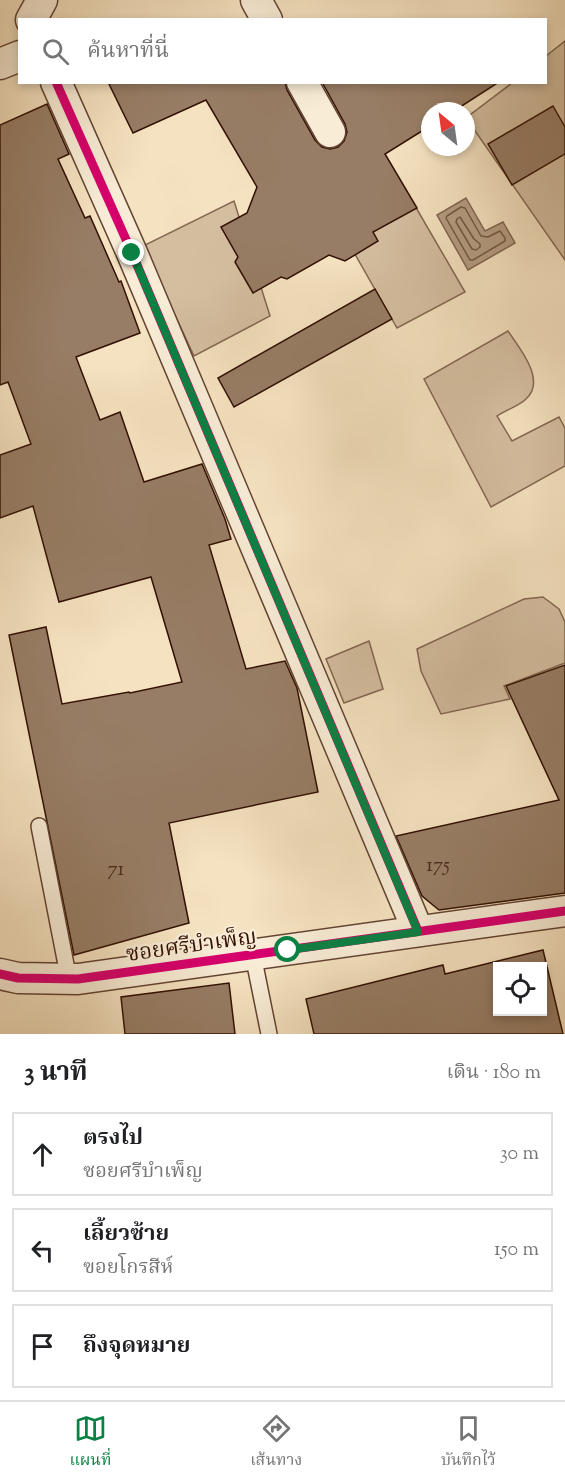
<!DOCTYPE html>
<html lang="th">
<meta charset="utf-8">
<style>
:root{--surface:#fff;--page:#f6f6f6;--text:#202124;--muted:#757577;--line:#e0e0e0;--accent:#0b8043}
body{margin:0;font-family:"Sorts Mill Goudy","Noto Serif Thai",serif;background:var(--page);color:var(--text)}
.controls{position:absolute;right:18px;bottom:18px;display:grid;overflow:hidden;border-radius:0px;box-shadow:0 3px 9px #0003}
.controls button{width:54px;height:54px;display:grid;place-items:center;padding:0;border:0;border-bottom:2px solid var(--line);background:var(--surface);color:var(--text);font:30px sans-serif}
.compass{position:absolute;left:421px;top:102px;width:54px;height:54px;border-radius:50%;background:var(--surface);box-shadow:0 3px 9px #0003;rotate:331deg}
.stop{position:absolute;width:18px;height:18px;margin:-14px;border:4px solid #0b8043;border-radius:50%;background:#fff}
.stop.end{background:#0b8043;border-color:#fff;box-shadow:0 2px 6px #0008}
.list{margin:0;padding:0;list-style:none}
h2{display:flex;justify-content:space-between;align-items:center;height:78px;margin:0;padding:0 24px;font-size:26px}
h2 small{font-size:20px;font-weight:400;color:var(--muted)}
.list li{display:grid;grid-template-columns:39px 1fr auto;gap:18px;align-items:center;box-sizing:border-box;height:84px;margin:0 12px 12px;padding:0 12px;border:2px solid var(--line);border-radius:0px}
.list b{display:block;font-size:22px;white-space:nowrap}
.list p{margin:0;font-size:20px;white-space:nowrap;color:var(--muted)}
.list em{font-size:20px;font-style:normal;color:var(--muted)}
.icon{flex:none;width:33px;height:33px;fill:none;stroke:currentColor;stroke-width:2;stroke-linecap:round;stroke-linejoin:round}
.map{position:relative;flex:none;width:565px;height:1034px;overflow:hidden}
.search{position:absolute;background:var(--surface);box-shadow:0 3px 9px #0003;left:18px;right:18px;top:18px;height:66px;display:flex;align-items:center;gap:15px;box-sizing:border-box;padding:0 21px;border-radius:0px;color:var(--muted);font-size:22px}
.sheet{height:366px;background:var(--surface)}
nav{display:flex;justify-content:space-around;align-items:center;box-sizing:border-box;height:84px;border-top:2px solid var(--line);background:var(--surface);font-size:16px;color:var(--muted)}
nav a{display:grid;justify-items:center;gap:3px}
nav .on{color:var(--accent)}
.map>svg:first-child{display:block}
.green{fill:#d4bea0;stroke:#836752;stroke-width:1.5}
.water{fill:#b39b80;stroke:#7f634e;stroke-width:1.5}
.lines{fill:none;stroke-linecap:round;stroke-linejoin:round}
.shore{stroke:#725642;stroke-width:1.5}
.building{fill:#977d65;stroke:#321003;stroke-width:1.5;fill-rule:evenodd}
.lane-casing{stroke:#634432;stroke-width:18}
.street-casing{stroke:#634432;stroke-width:33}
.lane{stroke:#f8ecd6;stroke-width:15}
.street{stroke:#f8ecd6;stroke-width:30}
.cycleway-casing{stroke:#f8ecd6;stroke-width:13}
.cycleway{stroke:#d6006c;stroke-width:9}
.route{stroke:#0b8043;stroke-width:8}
.labels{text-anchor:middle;stroke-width:4.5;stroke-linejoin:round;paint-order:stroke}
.number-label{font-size:20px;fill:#4b2b1c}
.street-label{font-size:22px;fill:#321003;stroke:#f8ecd6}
</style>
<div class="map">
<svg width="565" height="1034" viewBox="0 0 565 1034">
<rect width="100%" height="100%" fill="#f5e2c0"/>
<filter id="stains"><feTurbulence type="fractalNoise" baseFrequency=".00333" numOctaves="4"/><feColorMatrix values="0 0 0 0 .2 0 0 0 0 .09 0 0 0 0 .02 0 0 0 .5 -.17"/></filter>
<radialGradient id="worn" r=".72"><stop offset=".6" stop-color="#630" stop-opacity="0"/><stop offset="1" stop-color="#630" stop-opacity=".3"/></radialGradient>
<!-- green -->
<g class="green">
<path d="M 565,41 L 565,260 L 466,118 L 512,83 L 546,82 L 546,56 Z"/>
<path d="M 411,199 L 465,292 L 397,328 L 348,242 Z"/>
<path d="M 234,201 L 270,316 L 194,356 L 143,246 Z"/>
<path d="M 508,331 C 519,348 547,380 526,399 C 519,406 506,410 497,416 L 512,441 L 559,417 L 565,428 L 565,466 L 491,507 L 424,379 Z"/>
<path d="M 543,597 L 559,609 L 565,622 L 565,663 L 504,686 L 510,699 L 441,714 L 421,671 L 417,649 L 524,599 Z"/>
<path d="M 369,641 L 383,689 L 344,703 L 326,659 Z"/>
</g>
<!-- water -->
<path class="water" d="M 466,198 L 485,231 L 503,222 L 515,243 L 468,270 L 437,215 Z"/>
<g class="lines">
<!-- shore -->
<g class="shore">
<path d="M 461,207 L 465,208 L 481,236 L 488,237 L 500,231 L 505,238 L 505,241 L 473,260 L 470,260 L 446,218 L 447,216 Z"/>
<path d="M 460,217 L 474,239 L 480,244 L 480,247 L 476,250 L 472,249 L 456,222 L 457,219 Z"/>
</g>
</g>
<!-- building -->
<g class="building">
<path d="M 108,82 L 285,82 L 287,90 L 315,140 L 322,147 L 330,149 L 338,147 L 344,141 L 347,132 L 345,124 L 322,82 L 499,82 L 454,111 L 430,111 L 430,126 L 385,154 L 417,208 L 373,232 L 378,241 L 345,261 L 329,255 L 287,279 L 281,277 L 253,293 L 235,262 L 238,257 L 221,227 L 247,213 L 257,187 L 206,100 L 133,133 Z"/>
<path d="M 47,104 L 69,154 L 58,159 L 85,218 L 90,216 L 119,282 L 121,281 L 140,333 L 76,357 L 100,420 L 120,412 L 144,482 L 202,464 L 225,519 L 231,539 L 209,545 L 246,669 L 285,661 L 297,688 L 318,792 L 169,823 L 189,923 L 74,955 L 9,635 L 46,627 L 62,704 L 129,692 L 130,693 L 182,682 L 151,577 L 59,602 L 33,506 L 0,518 L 0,455 L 31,444 L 8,382 L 0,385 L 0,125 Z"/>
<path d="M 553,106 L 565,127 L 565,154 L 512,185 L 488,144 Z"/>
<path d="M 375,289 L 392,319 L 234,407 L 218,378 Z"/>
<path d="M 565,665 L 565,893 L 439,910 L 422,896 L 396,836 L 559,800 L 506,686 Z"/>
<path d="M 543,950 L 563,1034 L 314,1034 L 306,999 L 443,965 L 445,974 ZM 498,966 L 543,966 L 543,1011 L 498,1011 Z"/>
<path d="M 229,983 L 235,1034 L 125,1034 L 121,997 Z"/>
</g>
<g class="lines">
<defs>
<g id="lane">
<path d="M 39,826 L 69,980"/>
<path d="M 253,955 L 269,1034"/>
</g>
<g id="street">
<path d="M 256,0 L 267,20"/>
<path d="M 31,20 L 42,0"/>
<path d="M 0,64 L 20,56"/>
<path d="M 56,82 L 132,253 L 418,931"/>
<path d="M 302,82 L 330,132"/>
<path d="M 0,974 L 18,978 L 78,979 L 565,911"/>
</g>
</defs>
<!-- lane casing -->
<use href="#lane" class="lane-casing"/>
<!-- street casing -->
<use href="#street" class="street-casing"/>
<!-- lane -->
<use href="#lane" class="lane"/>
<!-- street -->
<use href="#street" class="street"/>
<defs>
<g id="cycleway">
<path d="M 56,82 L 132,253 L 418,931"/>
<path d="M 0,974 L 18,978 L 78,979 L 565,911"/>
</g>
</defs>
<!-- cycleway casing -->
<use href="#cycleway" class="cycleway-casing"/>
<!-- cycleway -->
<use href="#cycleway" class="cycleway"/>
</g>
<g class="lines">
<!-- route -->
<path class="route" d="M 132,253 L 418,932 L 288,950"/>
</g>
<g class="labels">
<!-- number labels -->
<g class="number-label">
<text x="438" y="871">175</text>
<text x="116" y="875">71</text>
</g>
<!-- street labels -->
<g class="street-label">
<text transform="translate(191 944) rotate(-8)" y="8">ซอยศรีบำเพ็ญ</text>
</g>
</g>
<rect width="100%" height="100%" filter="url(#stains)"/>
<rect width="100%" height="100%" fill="url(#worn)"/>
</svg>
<div class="controls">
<button><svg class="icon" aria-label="locate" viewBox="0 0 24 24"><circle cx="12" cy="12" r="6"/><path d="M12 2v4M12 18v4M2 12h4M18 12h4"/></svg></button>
</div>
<svg class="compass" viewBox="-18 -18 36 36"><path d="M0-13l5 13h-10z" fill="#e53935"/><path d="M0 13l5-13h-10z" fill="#757577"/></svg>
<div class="stop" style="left:288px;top:950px"></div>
<div class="stop end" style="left:132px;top:253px"></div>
<div class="search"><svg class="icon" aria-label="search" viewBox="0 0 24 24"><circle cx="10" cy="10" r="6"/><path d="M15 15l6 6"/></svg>ค้นหาที่นี่</div>
</div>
<section class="sheet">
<h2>3 นาที<small>เดิน · 180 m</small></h2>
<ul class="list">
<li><svg class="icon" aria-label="ahead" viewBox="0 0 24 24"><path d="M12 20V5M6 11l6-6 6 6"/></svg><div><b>ตรงไป</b><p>ซอยศรีบำเพ็ญ</p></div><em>30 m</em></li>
<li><svg class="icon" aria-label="left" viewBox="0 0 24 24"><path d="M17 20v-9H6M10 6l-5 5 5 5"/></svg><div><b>เลี้ยวซ้าย</b><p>ฃอยโกรสีห์</p></div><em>150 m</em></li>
<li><svg class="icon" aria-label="arrive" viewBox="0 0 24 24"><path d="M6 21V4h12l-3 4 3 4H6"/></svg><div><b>ถึงจุดหมาย</b></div></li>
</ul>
</section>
<nav>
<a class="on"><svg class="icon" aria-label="map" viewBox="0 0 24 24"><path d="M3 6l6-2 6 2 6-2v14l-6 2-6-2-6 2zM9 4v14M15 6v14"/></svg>แผนที่</a>
<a><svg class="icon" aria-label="directions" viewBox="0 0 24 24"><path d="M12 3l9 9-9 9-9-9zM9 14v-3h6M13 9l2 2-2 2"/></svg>เส้นทาง</a>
<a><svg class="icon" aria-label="saved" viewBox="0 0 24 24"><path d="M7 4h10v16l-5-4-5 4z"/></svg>บันทึกไว้</a>
</nav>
